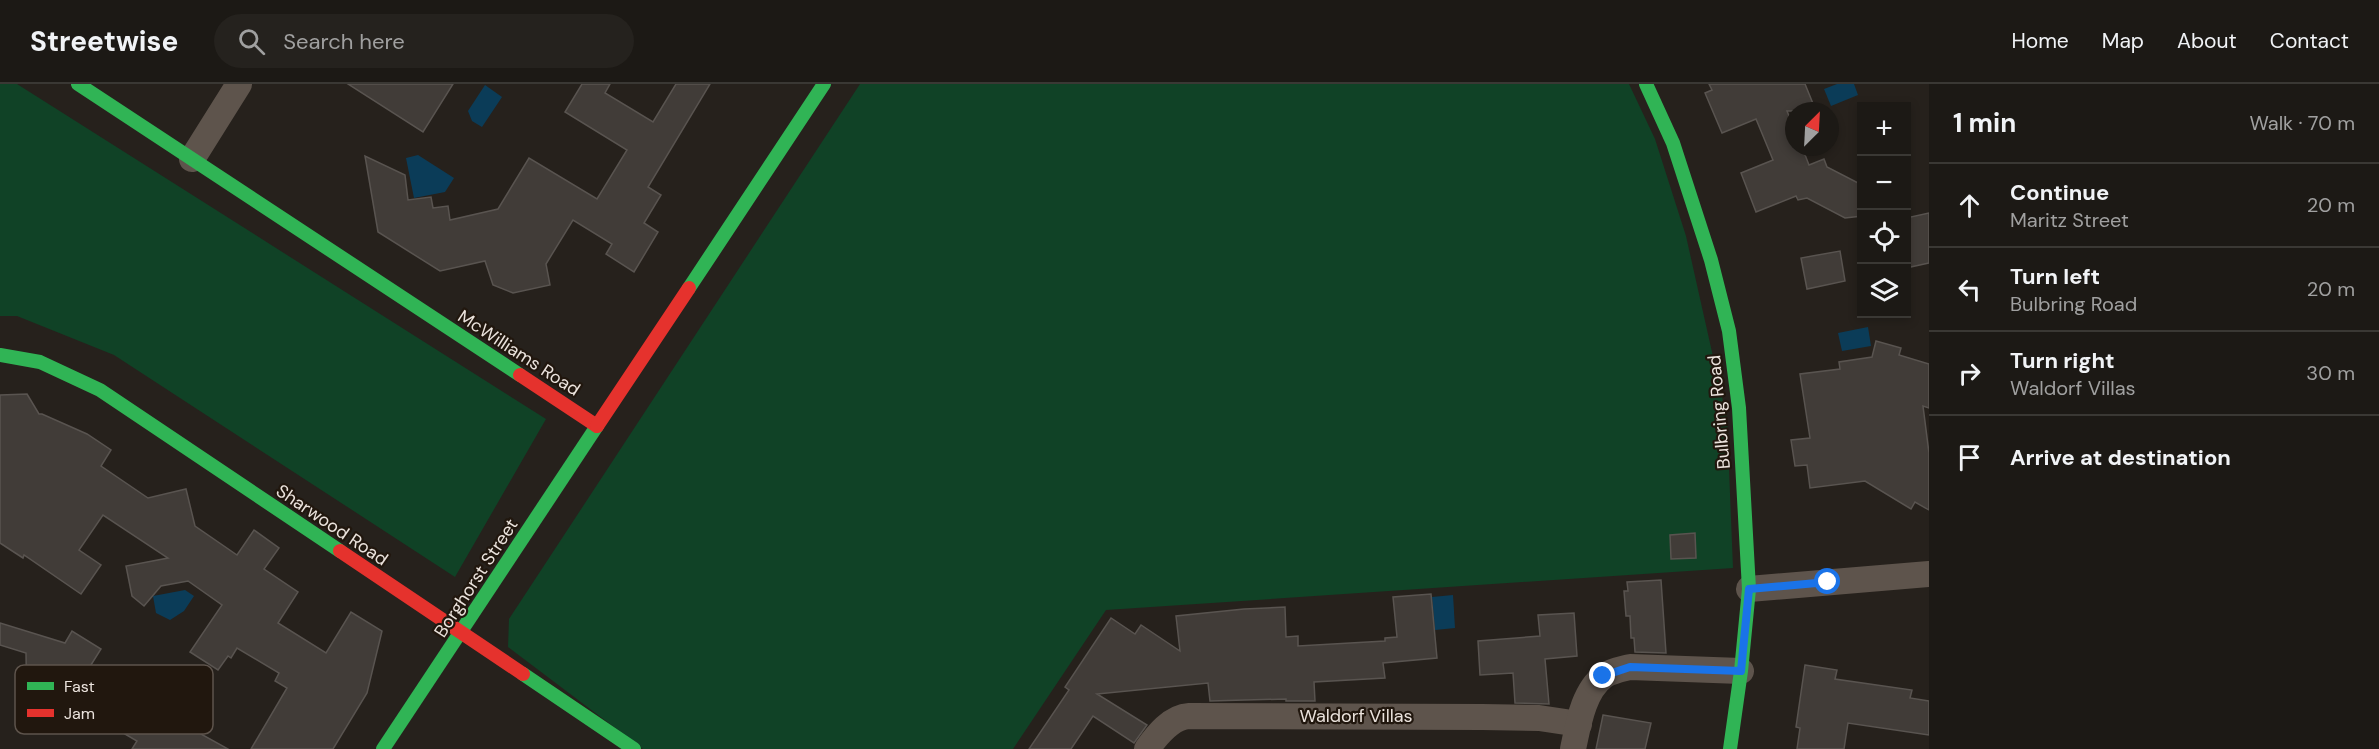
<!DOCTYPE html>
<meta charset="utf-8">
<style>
:root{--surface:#1c1915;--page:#25221e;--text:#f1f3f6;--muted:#a0a0a0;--line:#3a3834}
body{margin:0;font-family:"DM Sans",sans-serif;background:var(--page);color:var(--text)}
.controls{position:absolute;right:18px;top:18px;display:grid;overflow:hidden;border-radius:0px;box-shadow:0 3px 9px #0003}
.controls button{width:54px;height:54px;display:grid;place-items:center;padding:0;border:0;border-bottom:2px solid var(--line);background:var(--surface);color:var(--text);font:30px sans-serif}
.compass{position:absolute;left:1785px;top:18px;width:54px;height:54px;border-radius:50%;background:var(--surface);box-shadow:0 3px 9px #0003;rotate:24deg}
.stop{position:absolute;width:18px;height:18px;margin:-14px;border:4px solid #1a73e8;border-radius:50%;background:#fff}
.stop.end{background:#1a73e8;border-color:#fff;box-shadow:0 2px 6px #0008}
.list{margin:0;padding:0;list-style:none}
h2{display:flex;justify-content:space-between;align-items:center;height:78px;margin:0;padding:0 24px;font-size:26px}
h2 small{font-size:20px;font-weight:400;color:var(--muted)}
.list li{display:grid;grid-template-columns:39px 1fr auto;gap:18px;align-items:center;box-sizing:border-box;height:84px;padding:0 24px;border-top:2px solid var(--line)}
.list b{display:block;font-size:22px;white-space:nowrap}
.list p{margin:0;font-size:20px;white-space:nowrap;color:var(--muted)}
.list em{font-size:20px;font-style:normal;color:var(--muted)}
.icon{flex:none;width:33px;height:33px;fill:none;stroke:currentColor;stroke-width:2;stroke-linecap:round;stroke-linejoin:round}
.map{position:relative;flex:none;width:1929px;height:665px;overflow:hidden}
header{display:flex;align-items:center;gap:36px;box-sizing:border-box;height:84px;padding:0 30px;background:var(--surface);border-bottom:2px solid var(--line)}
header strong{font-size:28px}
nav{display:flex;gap:33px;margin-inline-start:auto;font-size:21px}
.search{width:420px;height:54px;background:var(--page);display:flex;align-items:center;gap:15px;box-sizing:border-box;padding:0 21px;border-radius:33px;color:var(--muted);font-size:22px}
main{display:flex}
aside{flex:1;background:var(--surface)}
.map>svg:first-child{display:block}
.green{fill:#104226}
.water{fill:#0b3c58}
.building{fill:#413c38;stroke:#595450;stroke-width:1.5}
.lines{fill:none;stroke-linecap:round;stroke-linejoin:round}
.street{stroke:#5e544c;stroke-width:26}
.fast{stroke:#30b455;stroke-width:14}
.jam{stroke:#e5322d;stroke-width:14}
.route{stroke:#1a73e8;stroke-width:8}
.labels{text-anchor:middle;stroke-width:4.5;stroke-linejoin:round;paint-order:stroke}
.street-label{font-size:18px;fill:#ebe3dd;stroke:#21170e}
.key{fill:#21170e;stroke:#5e544c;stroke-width:1.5}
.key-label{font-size:16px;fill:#ebe3dd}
</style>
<header>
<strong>Streetwise</strong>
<div class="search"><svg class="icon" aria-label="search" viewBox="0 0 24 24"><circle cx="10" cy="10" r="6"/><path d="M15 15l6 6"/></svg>Search here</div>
<nav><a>Home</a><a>Map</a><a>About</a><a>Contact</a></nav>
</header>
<main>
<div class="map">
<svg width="1929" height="665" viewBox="0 0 1929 665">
<rect width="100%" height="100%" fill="#26211c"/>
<!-- green -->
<g class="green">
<path d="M 0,0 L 17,0 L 546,335 L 455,493 L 114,271 L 17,232 L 0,232 Z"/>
<path d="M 860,0 L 1629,0 L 1655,55 L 1686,152 L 1727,335 L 1733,484 L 1106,526 L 1013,665 L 643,665 L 508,563 L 509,535 Z"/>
</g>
<!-- water -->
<g class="water">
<path d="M 1837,0 L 1854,0 L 1858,11 L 1831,22 L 1824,5 Z"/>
<path d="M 485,1 L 502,13 L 482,43 L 472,37 L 468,27 Z"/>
<path d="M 418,71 L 454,94 L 445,108 L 414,114 L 406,74 Z"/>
<path d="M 1868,243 L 1871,262 L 1842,267 L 1838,249 Z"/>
<path d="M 185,506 L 194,512 L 184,527 L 170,536 L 156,529 L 153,512 Z"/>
<path d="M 1453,511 L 1455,544 L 1435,546 L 1432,513 Z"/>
</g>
<!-- building -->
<g class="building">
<path d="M 348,0 L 453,0 L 423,48 Z"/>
<path d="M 582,0 L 610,0 L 605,9 L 653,38 L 676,0 L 710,0 L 648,103 L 661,111 L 644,139 L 658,148 L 634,188 L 606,170 L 612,160 L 573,136 L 546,180 L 550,201 L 513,209 L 493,201 L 485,177 L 440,187 L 378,148 L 365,72 L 405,91 L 408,116 L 431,113 L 433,124 L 448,122 L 450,136 L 498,125 L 529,74 L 597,115 L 627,66 L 565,28 Z"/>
<path d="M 1709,0 L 1805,0 L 1816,27 L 1787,27 L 1794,44 L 1794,63 L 1802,63 L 1809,81 L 1824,75 L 1827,83 L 1862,101 L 1862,132 L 1845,134 L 1807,114 L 1798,116 L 1796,112 L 1756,128 L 1741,89 L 1773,76 L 1756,35 L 1722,49 L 1705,9 L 1712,6 Z"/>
<path d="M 1929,129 L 1929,179 L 1906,184 L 1906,134 Z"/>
<path d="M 1840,167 L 1845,197 L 1807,205 L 1801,174 Z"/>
<path d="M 1876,257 L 1901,264 L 1899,271 L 1929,280 L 1929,324 L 1923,322 L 1929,369 L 1929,426 L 1915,418 L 1911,425 L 1865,397 L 1810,404 L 1807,381 L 1795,382 L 1791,356 L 1810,354 L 1800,290 L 1840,285 L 1839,278 L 1872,273 Z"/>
<path d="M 27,310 L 39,330 L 42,330 L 87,350 L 111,366 L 101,382 L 148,414 L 186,405 L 195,442 L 237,471 L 254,446 L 279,464 L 264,485 L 298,508 L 278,539 L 326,569 L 351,528 L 382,547 L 367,609 L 333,665 L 251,665 L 287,604 L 275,597 L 279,589 L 237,564 L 231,574 L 228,572 L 218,586 L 190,568 L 222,521 L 188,497 L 161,502 L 144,522 L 132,512 L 126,482 L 168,474 L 103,431 L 79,466 L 101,481 L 81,510 L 24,471 L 23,474 L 0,459 L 0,311 Z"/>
<path d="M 1695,449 L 1696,474 L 1671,475 L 1670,451 Z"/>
<path d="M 1661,496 L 1666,569 L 1635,568 L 1634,554 L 1631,554 L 1630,532 L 1626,532 L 1624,507 L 1628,507 L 1627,498 Z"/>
<path d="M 1431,510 L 1437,574 L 1383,579 L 1385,594 L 1314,598 L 1315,617 L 1286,617 L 1286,615 L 1210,617 L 1208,599 L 1097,610 L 1147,641 L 1134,659 L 1093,632 L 1071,665 L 1029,665 L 1069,606 L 1065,603 L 1111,534 L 1135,550 L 1141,541 L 1180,567 L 1176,532 L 1244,525 L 1285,523 L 1286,553 L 1298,552 L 1298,562 L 1385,557 L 1385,554 L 1397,553 L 1393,513 Z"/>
<path d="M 1574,529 L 1577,572 L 1545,575 L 1549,620 L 1515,619 L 1513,589 L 1480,591 L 1478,557 L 1540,552 L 1538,531 Z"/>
<path d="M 0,539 L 65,559 L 72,547 L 101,565 L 62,627 L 62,638 L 33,639 L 32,631 L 27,631 L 26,569 L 0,561 Z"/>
<path d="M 1805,581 L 1837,586 L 1835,595 L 1912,606 L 1910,614 L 1929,617 L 1929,651 L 1848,639 L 1844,665 L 1797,665 L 1800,644 L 1796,643 Z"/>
<path d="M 136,614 L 228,665 L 132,665 L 137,657 L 118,646 Z"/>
<path d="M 1603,631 L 1651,639 L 1645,665 L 1596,665 Z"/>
</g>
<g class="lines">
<!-- street -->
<g class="street">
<path d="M 192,75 L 239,0"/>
<path d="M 1749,505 L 1929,490"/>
<path d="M 1147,665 C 1157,651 1171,633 1189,632 L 1482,633 L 1539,634 L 1579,640"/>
<path d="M 1573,665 C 1578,642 1583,607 1604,592 C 1611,587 1622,585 1630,583 L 1741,587"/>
</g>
<!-- fast -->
<g class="fast">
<path d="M 78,0 L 520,291"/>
<path d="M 1646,0 L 1673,59 L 1711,176 L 1729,247 L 1739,324 L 1749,505 L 1741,587 L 1730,665"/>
<path d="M 689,204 L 824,0"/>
<path d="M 0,271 L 40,278 L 100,306 L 340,467"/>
<path d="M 523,590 L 634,665"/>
<path d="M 383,665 L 597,342"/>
</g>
<!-- jam -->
<g class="jam">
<path d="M 520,291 L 597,342"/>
<path d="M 597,342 L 689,204"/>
<path d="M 340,467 L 523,590"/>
</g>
</g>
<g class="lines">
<!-- route -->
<path class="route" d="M 1603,592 L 1630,583 L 1741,587 L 1749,505 L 1828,498"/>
</g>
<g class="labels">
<!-- street labels -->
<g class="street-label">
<text transform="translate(519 269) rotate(33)" y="6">McWilliams Road</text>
<text transform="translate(1719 328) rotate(-95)" y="6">Bulbring Road</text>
<text transform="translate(332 441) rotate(34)" y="6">Sharwood Road</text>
<text transform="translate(476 494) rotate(-57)" y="6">Borghorst Street</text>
<text x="1356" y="638">Waldorf Villas</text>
</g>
</g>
<!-- legend -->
<rect x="15" y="581" width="198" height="69" rx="9" class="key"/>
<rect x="27" y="598" width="27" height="8" fill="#30b455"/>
<rect x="27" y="625" width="27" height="8" fill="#e5322d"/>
<g class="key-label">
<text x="64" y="608">Fast</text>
<text x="64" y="635">Jam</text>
</g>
</svg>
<div class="controls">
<button>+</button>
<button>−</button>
<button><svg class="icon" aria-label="locate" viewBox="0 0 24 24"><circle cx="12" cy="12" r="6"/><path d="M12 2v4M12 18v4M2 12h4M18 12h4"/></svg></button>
<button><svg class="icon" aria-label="layers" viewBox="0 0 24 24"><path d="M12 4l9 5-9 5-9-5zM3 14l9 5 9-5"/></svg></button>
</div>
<svg class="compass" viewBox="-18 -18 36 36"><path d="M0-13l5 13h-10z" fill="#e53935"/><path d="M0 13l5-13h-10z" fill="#a0a0a0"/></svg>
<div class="stop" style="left:1828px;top:498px"></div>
<div class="stop end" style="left:1603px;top:592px"></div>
</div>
<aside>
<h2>1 min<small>Walk · 70 m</small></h2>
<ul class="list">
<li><svg class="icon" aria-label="ahead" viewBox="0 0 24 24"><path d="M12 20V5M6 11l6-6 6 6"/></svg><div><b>Continue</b><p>Maritz Street</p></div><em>20 m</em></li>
<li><svg class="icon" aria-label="left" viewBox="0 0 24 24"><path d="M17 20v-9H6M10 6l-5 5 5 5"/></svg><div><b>Turn left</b><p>Bulbring Road</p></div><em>20 m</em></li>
<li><svg class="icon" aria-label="right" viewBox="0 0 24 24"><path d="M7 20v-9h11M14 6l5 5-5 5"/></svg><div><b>Turn right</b><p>Waldorf Villas</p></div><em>30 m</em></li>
<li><svg class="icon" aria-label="arrive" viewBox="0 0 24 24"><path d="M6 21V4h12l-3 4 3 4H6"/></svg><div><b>Arrive at destination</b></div></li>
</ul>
</aside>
</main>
